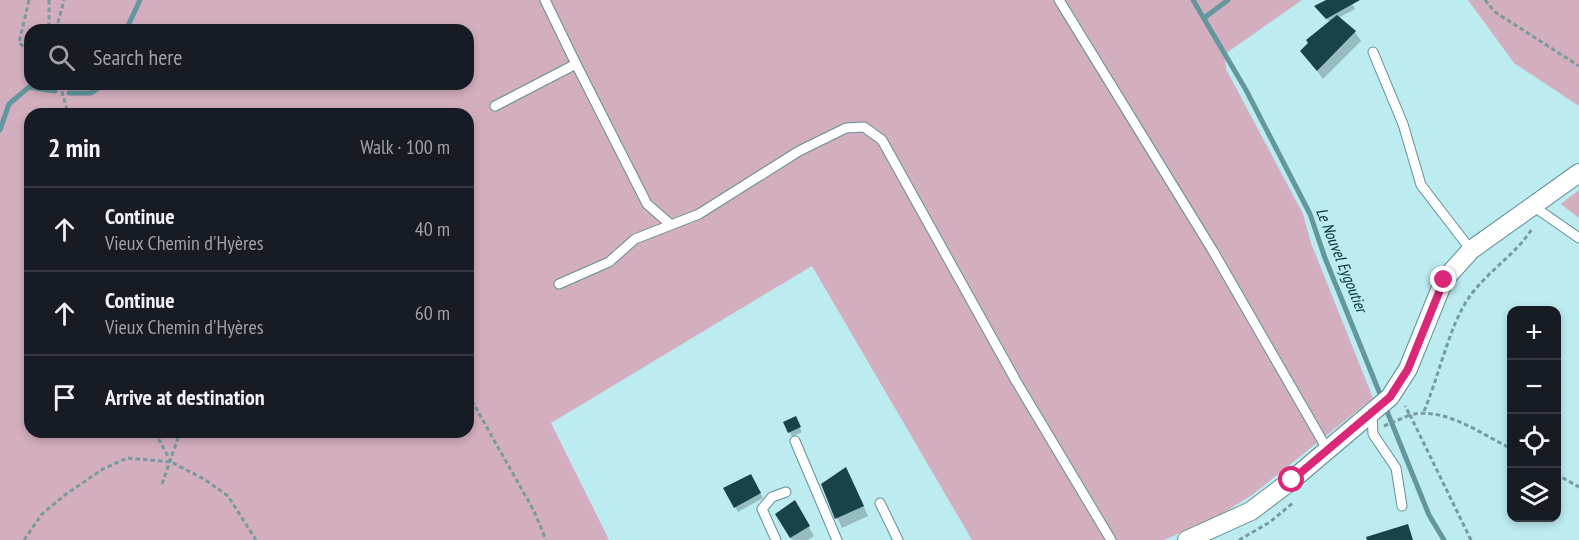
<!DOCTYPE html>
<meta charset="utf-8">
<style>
:root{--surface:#171b24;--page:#242831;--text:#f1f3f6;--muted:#9ea1a6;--line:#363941}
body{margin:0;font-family:"PT Sans Narrow",sans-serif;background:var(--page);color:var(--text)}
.controls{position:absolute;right:18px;bottom:18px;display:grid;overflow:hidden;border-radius:12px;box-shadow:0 3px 9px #0003}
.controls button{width:54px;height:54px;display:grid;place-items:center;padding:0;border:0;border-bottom:2px solid var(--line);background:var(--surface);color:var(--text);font:30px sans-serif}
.stop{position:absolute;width:18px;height:18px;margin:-14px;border:4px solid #db2777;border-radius:50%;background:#fff}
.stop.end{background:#db2777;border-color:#fff;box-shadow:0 2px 6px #0008}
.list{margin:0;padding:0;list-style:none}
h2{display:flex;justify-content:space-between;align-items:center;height:78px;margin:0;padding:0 24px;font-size:26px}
h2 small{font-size:20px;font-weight:400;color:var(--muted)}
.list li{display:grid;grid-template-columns:39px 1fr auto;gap:18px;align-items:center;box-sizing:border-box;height:84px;padding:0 24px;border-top:2px solid var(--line)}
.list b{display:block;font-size:22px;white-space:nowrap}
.list p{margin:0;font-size:20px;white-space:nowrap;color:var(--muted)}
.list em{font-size:20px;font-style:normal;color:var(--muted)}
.icon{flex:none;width:33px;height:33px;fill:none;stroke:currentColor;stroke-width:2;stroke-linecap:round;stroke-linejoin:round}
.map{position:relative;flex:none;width:1579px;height:540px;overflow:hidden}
.search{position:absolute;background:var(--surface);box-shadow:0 3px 9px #0003;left:24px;top:24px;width:450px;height:66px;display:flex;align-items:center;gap:15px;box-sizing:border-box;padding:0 21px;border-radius:18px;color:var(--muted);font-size:22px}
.panel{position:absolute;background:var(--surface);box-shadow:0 3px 9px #0003;left:24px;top:108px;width:450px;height:330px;border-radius:18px}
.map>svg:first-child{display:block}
.green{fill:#d3aebf;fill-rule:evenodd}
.shadow{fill:#0003}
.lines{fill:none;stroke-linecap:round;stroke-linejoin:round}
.stream{stroke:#62979d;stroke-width:5}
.building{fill:#184449}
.service-casing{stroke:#638f94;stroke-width:11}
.minor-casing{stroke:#638f94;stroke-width:20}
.path{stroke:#779a9e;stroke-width:3;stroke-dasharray:4.5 3;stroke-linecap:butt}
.service{stroke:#fff;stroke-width:9}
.minor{stroke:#fff;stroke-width:18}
.route{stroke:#db2777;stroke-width:8}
.labels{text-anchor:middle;stroke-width:6;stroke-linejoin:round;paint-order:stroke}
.water-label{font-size:16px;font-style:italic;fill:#00363b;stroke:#bcebf0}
</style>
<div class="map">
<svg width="1579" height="540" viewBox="0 0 1579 540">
<rect width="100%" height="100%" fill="#bcebf0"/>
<!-- green -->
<g class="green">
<path d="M 0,0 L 1302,0 L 1225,54 L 1226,69 L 1303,214 L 1311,243 L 1373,398 L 1252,495 L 1218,516 L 1164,540 L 972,540 L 812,266 L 551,423 L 609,540 L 0,540 ZM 30,30 L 468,30 L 468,84 L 30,84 ZM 30,114 L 468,114 L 468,432 L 30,432 Z"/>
<path d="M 1468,0 L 1579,0 L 1579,106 L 1514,63 Z"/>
<path d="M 1579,190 L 1579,218 L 1561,204 Z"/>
</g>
<!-- shadow -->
<g class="shadow">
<path d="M 1329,0 L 1350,0 L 1355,9 L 1338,18 L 1355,32 L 1361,41 L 1323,79 L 1302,51 L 1330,22 L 1316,7 Z"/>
<path d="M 795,418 L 802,432 L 792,437 L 785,422 Z"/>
<path d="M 751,476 L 763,498 L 738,512 L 725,489 Z"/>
<path d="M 851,478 L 868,516 L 842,528 L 822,484 Z"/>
<path d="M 795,503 L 814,536 L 808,540 L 792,540 L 777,514 Z"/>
</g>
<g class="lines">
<!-- stream -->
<g class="stream">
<path d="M 1193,0 L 1246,90 L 1310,214 L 1325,258 L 1429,515 L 1444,540"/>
<path d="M 1204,18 L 1228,0"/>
<path d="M 126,30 L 140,0"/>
<path d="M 69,93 L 91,93 L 105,84"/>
<path d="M 0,130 L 9,104 L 29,87 L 55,91"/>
</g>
</g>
<!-- building -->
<g class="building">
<path d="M 1326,0 L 1360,0 L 1326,19 L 1314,6 Z"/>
<path d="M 1337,15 L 1356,31 L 1317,71 L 1300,51 L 1308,43 L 1306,40 Z"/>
<path d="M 796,416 L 801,427 L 788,433 L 783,422 Z"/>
<path d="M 846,467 L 864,506 L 835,519 L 821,484 Z"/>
<path d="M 751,474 L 761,493 L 734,508 L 723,488 Z"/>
<path d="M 795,500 L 810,526 L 790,538 L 775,514 Z"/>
<path d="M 1408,524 L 1413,540 L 1367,540 L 1366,537 Z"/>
</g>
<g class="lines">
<defs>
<g id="service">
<path d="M 545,0 L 576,64"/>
<path d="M 1059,0 L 1213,251 L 1327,449"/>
<path d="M 1373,52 L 1403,124 L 1421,185 L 1471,250"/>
<path d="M 495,106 L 576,64 L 647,204 L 670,224"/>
<path d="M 1533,206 L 1579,238"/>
<path d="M 559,284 L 609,262 L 635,239 L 699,214 L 799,151 L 846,128 L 864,127 L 882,140 L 1016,381 L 1111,540"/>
<path d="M 1372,414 L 1373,434 L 1396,468 L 1402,506"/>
<path d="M 795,441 L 837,540"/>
<path d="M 880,503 L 898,540"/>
<path d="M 776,540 L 762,509 L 772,497 L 786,492"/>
</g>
<path id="minor" d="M 1187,540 L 1251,511 L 1292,480 L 1390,397 L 1408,369 L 1444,280 L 1471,250 L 1579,173"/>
</defs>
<!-- service casing -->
<use href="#service" class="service-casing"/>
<!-- minor casing -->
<use href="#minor" class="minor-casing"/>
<!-- path -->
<g class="path">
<path d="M 29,0 L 19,43 L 30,51"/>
<path d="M 49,0 L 49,30"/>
<path d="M 1485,0 L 1495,12 L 1579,66"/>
<path d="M 56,30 L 64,0"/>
<path d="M 60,84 L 68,114"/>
<path d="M 468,394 L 534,511 L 546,540"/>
<path d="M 1424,411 C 1439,377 1449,325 1470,296 C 1488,271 1515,255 1532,229"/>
<path d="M 1384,426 L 1410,415 L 1405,406"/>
<path d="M 155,432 L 171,462"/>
<path d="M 1556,474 L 1579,487"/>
<path d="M 162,484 L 180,432"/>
<path d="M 24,540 L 42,514 L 65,495 L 103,469 L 127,458 L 171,462 L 204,479 L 228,496 L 256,540"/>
<path d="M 1239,540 L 1270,522 L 1294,502"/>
<path d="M 1471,540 L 1410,415 C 1444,406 1481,434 1512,449"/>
</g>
<!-- service -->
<use href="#service" class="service"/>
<!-- minor -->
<use href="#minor" class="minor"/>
</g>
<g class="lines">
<!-- route -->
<path class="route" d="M 1292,480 L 1390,397 L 1408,369 L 1444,280"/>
</g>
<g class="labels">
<!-- water labels -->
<g class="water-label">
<text transform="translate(1342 260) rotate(68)" y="6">Le Nouvel Eygoutier</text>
</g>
</g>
</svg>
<div class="controls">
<button>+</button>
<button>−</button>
<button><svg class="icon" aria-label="locate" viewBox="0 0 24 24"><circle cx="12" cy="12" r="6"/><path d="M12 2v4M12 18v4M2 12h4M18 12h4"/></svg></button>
<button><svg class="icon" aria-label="layers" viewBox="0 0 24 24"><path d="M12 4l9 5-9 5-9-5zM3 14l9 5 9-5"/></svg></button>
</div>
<div class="stop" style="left:1292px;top:480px"></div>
<div class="stop end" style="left:1444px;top:280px"></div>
<div class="search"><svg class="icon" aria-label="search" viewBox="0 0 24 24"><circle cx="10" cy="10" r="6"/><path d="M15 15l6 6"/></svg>Search here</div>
<section class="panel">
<h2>2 min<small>Walk · 100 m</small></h2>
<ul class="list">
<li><svg class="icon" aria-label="ahead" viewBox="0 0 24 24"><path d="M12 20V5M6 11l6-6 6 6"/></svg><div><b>Continue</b><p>Vieux Chemin d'Hyères</p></div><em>40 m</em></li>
<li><svg class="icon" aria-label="ahead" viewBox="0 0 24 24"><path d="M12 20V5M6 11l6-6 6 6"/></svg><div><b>Continue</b><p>Vieux Chemin d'Hyères</p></div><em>60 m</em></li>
<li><svg class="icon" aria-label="arrive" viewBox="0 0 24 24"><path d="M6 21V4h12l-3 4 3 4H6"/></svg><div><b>Arrive at destination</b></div></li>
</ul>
</section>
</div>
